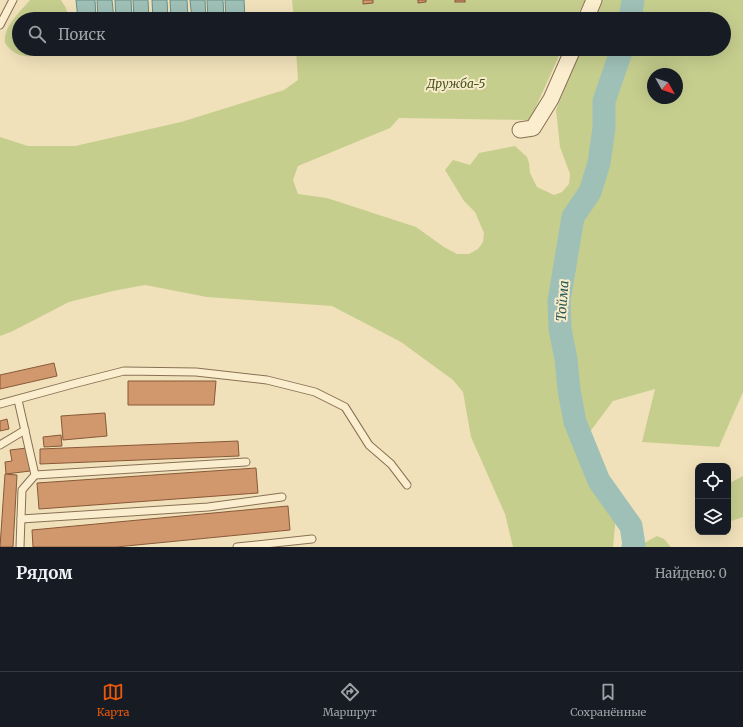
<!DOCTYPE html>
<html lang="ru">
<meta charset="utf-8">
<style>
:root{--surface:#171b24;--page:#20242c;--text:#f1f3f6;--muted:#9ea1a6;--line:#363941;--accent:#ea580c}
body{margin:0;font-family:Merriweather,serif;background:var(--page);color:var(--text)}
.controls{position:absolute;right:12px;bottom:12px;display:grid;overflow:hidden;border-radius:8px;box-shadow:0 4px 16px #0002}
.controls button{width:36px;height:36px;display:grid;place-items:center;padding:0;border:0;border-bottom:1px solid var(--line);background:var(--surface);color:var(--text);font:20px sans-serif}
.compass{position:absolute;left:647px;top:68px;width:36px;height:36px;border-radius:50%;background:var(--surface);box-shadow:0 4px 16px #0002;rotate:130deg}
.list{margin:0;padding:0;list-style:none}
h2{display:flex;justify-content:space-between;align-items:center;height:52px;margin:0;padding:0 16px;font-size:17px}
h2 small{font-size:13px;font-weight:400;color:var(--muted)}
.icon{flex:none;width:22px;height:22px;fill:none;stroke:currentColor;stroke-width:2;stroke-linecap:round;stroke-linejoin:round}
.map{position:relative;flex:none;width:743px;height:547px;overflow:hidden}
.search{position:absolute;background:var(--surface);box-shadow:0 4px 16px #0002;left:12px;right:12px;top:12px;height:44px;display:flex;align-items:center;gap:10px;box-sizing:border-box;padding:0 14px;border-radius:22px;color:var(--muted);font-size:15px}
.sheet{height:124px;background:var(--surface)}
nav{display:flex;justify-content:space-around;align-items:center;box-sizing:border-box;height:56px;border-top:1px solid var(--line);background:var(--surface);font-size:11px;color:var(--muted)}
nav a{display:grid;justify-items:center;gap:2px}
nav .on{color:var(--accent)}
.map>svg:first-child{display:block}
.green{fill:#c6ce8e;fill-rule:evenodd}
.water{fill:#9fc0b7;stroke:#678e85}
.lines{fill:none;stroke-linecap:round;stroke-linejoin:round}
.river{stroke:#9fc0b7;stroke-width:23}
.building{fill:#d1986e;stroke:#885938}
.service-casing{stroke:#887054;stroke-width:9}
.minor-casing{stroke:#887054;stroke-width:17}
.service{stroke:#fbeece;stroke-width:7}
.minor{stroke:#fbeece;stroke-width:15}
.labels{text-anchor:middle;stroke-width:4;stroke-linejoin:round;paint-order:stroke}
.park-label{font-size:12px;font-style:italic;fill:#46531f;stroke:#f7ebca}
.water-label{font-size:13px;font-style:italic;fill:#285754;stroke:#f7ebca}
</style>
<div class="map">
<svg width="743" height="547" viewBox="0 0 743 547">
<rect width="100%" height="100%" fill="#f0e1ba"/>
<!-- green -->
<g class="green">
<path d="M 30,0 L 61,0 L 66,8 L 69,19 L 19,19 L 19,49 L 56,49 C 42,56 22,61 10,49 C 7,46 4,43 5,38 C 6,24 21,11 30,0 Z"/>
<path d="M 292,0 L 585,0 L 576,19 L 294,19 Z"/>
<path d="M 601,0 L 743,0 L 743,392 L 719,447 L 642,442 L 655,389 L 613,401 L 589,433 L 617,506 L 613,547 L 513,547 L 505,514 L 471,437 L 463,392 L 453,380 L 401,342 L 332,306 L 207,297 L 145,285 L 113,291 L 69,302 L 11,332 L 0,336 L 0,137 L 28,146 L 75,146 L 181,122 L 284,90 L 298,80 L 296,49 L 562,49 L 530,120 L 399,118 L 390,128 L 298,166 L 293,180 L 298,194 L 327,198 L 416,227 L 444,247 L 457,254 L 469,254 L 478,249 L 483,242 L 484,233 L 475,212 L 464,201 L 445,170 L 453,160 L 470,165 L 479,153 L 515,146 L 527,157 L 529,163 L 530,173 L 537,187 L 554,195 L 562,192 L 569,184 L 570,174 L 560,147 L 556,110 L 581,49 L 724,49 L 724,19 L 593,19 ZM 653,74 L 677,74 L 677,98 L 653,98 Z"/>
<path d="M 743,476 L 743,517 L 728,522 L 728,484 Z"/>
<path d="M 657,536 L 664,539 L 671,547 L 642,547 L 646,542 Z"/>
</g>
<!-- water -->
<g class="water">
<path d="M 76,0 L 95,0 L 96,19 L 78,19 Z"/>
<path d="M 97,0 L 112,0 L 114,19 L 98,19 Z"/>
<path d="M 115,0 L 131,0 L 132,19 L 116,19 Z"/>
<path d="M 133,0 L 148,0 L 149,19 L 134,19 Z"/>
<path d="M 152,0 L 167,0 L 168,19 L 153,19 Z"/>
<path d="M 170,0 L 187,0 L 188,19 L 171,19 Z"/>
<path d="M 190,0 L 205,0 L 206,19 L 192,19 Z"/>
<path d="M 207,0 L 223,0 L 224,19 L 208,19 Z"/>
<path d="M 225,0 L 244,0 L 245,19 L 226,19 Z"/>
</g>
<g class="lines">
<!-- river -->
<g class="river">
<path d="M 630,19 L 633,0"/>
<path d="M 622,49 L 604,101 L 604,128 L 599,163 L 590,192 L 573,217 L 559,301 L 560,329 L 566,359 L 569,390 L 575,422 L 599,481 L 631,526 L 634,545 L 633,547"/>
</g>
</g>
<!-- building -->
<g class="building">
<path d="M 363,0 L 373,0 L 373,3 L 363,4 Z"/>
<path d="M 418,0 L 426,0 L 426,2 L 418,3 Z"/>
<rect x="455" y="0" width="10" height="2"/>
<path d="M 54,363 L 57,376 L 0,389 L 0,375 Z"/>
<path d="M 128,381 L 216,381 L 214,405 L 128,405 Z"/>
<path d="M 105,413 L 107,436 L 63,440 L 61,416 Z"/>
<path d="M 7,419 L 9,429 L 0,431 L 0,421 Z"/>
<path d="M 61,435 L 62,446 L 44,447 L 43,437 Z"/>
<path d="M 238,441 L 239,456 L 40,464 L 40,449 Z"/>
<path d="M 27,448 L 30,471 L 6,474 L 5,462 L 12,461 L 10,450 Z"/>
<path d="M 256,468 L 258,493 L 39,509 L 37,483 Z"/>
<path d="M 5,474 L 17,475 L 13,547 L 0,547 Z"/>
<path d="M 288,506 L 290,530 L 116,547 L 33,547 L 32,530 Z"/>
</g>
<g class="lines">
<defs>
<g id="service">
<path d="M 0,25 L 13,0"/>
<path d="M 18,400 L 35,475 L 22,490 L 20,547"/>
<path d="M 0,404 L 73,384 L 124,371 L 196,372 L 267,380 L 315,392 L 345,407 L 369,445 L 391,464 L 407,485"/>
<path d="M 0,445 L 25,430"/>
<path d="M 35,475 L 246,462"/>
<path d="M 21,519 L 208,507 L 282,497"/>
<path d="M 237,547 L 312,539"/>
</g>
<g id="minor">
<path d="M 586,19 L 594,0"/>
<path d="M 520,130 L 533,128 L 551,99 L 573,49"/>
</g>
</defs>
<!-- service casing -->
<use href="#service" class="service-casing"/>
<!-- minor casing -->
<use href="#minor" class="minor-casing"/>
<!-- service -->
<use href="#service" class="service"/>
<!-- minor -->
<use href="#minor" class="minor"/>
</g>
<g class="labels">
<!-- park labels -->
<g class="park-label">
<text x="456" y="88">Дружба-5</text>
</g>
<!-- water labels -->
<g class="water-label">
<text transform="translate(562 301) rotate(-86)" y="5">Тойма</text>
</g>
</g>
</svg>
<div class="controls">
<button><svg class="icon" aria-label="locate" viewBox="0 0 24 24"><circle cx="12" cy="12" r="6"/><path d="M12 2v4M12 18v4M2 12h4M18 12h4"/></svg></button>
<button><svg class="icon" aria-label="layers" viewBox="0 0 24 24"><path d="M12 4l9 5-9 5-9-5zM3 14l9 5 9-5"/></svg></button>
</div>
<svg class="compass" viewBox="-18 -18 36 36"><path d="M0-13l5 13h-10z" fill="#e53935"/><path d="M0 13l5-13h-10z" fill="#9ea1a6"/></svg>
<div class="search"><svg class="icon" aria-label="search" viewBox="0 0 24 24"><circle cx="10" cy="10" r="6"/><path d="M15 15l6 6"/></svg>Поиск</div>
</div>
<section class="sheet">
<h2>Рядом<small>Найдено: 0</small></h2>
<ul class="list">
</ul>
</section>
<nav>
<a class="on"><svg class="icon" aria-label="map" viewBox="0 0 24 24"><path d="M3 6l6-2 6 2 6-2v14l-6 2-6-2-6 2zM9 4v14M15 6v14"/></svg>Карта</a>
<a><svg class="icon" aria-label="directions" viewBox="0 0 24 24"><path d="M12 3l9 9-9 9-9-9zM9 14v-3h6M13 9l2 2-2 2"/></svg>Маршрут</a>
<a><svg class="icon" aria-label="saved" viewBox="0 0 24 24"><path d="M7 4h10v16l-5-4-5 4z"/></svg>Сохранённые</a>
</nav>
